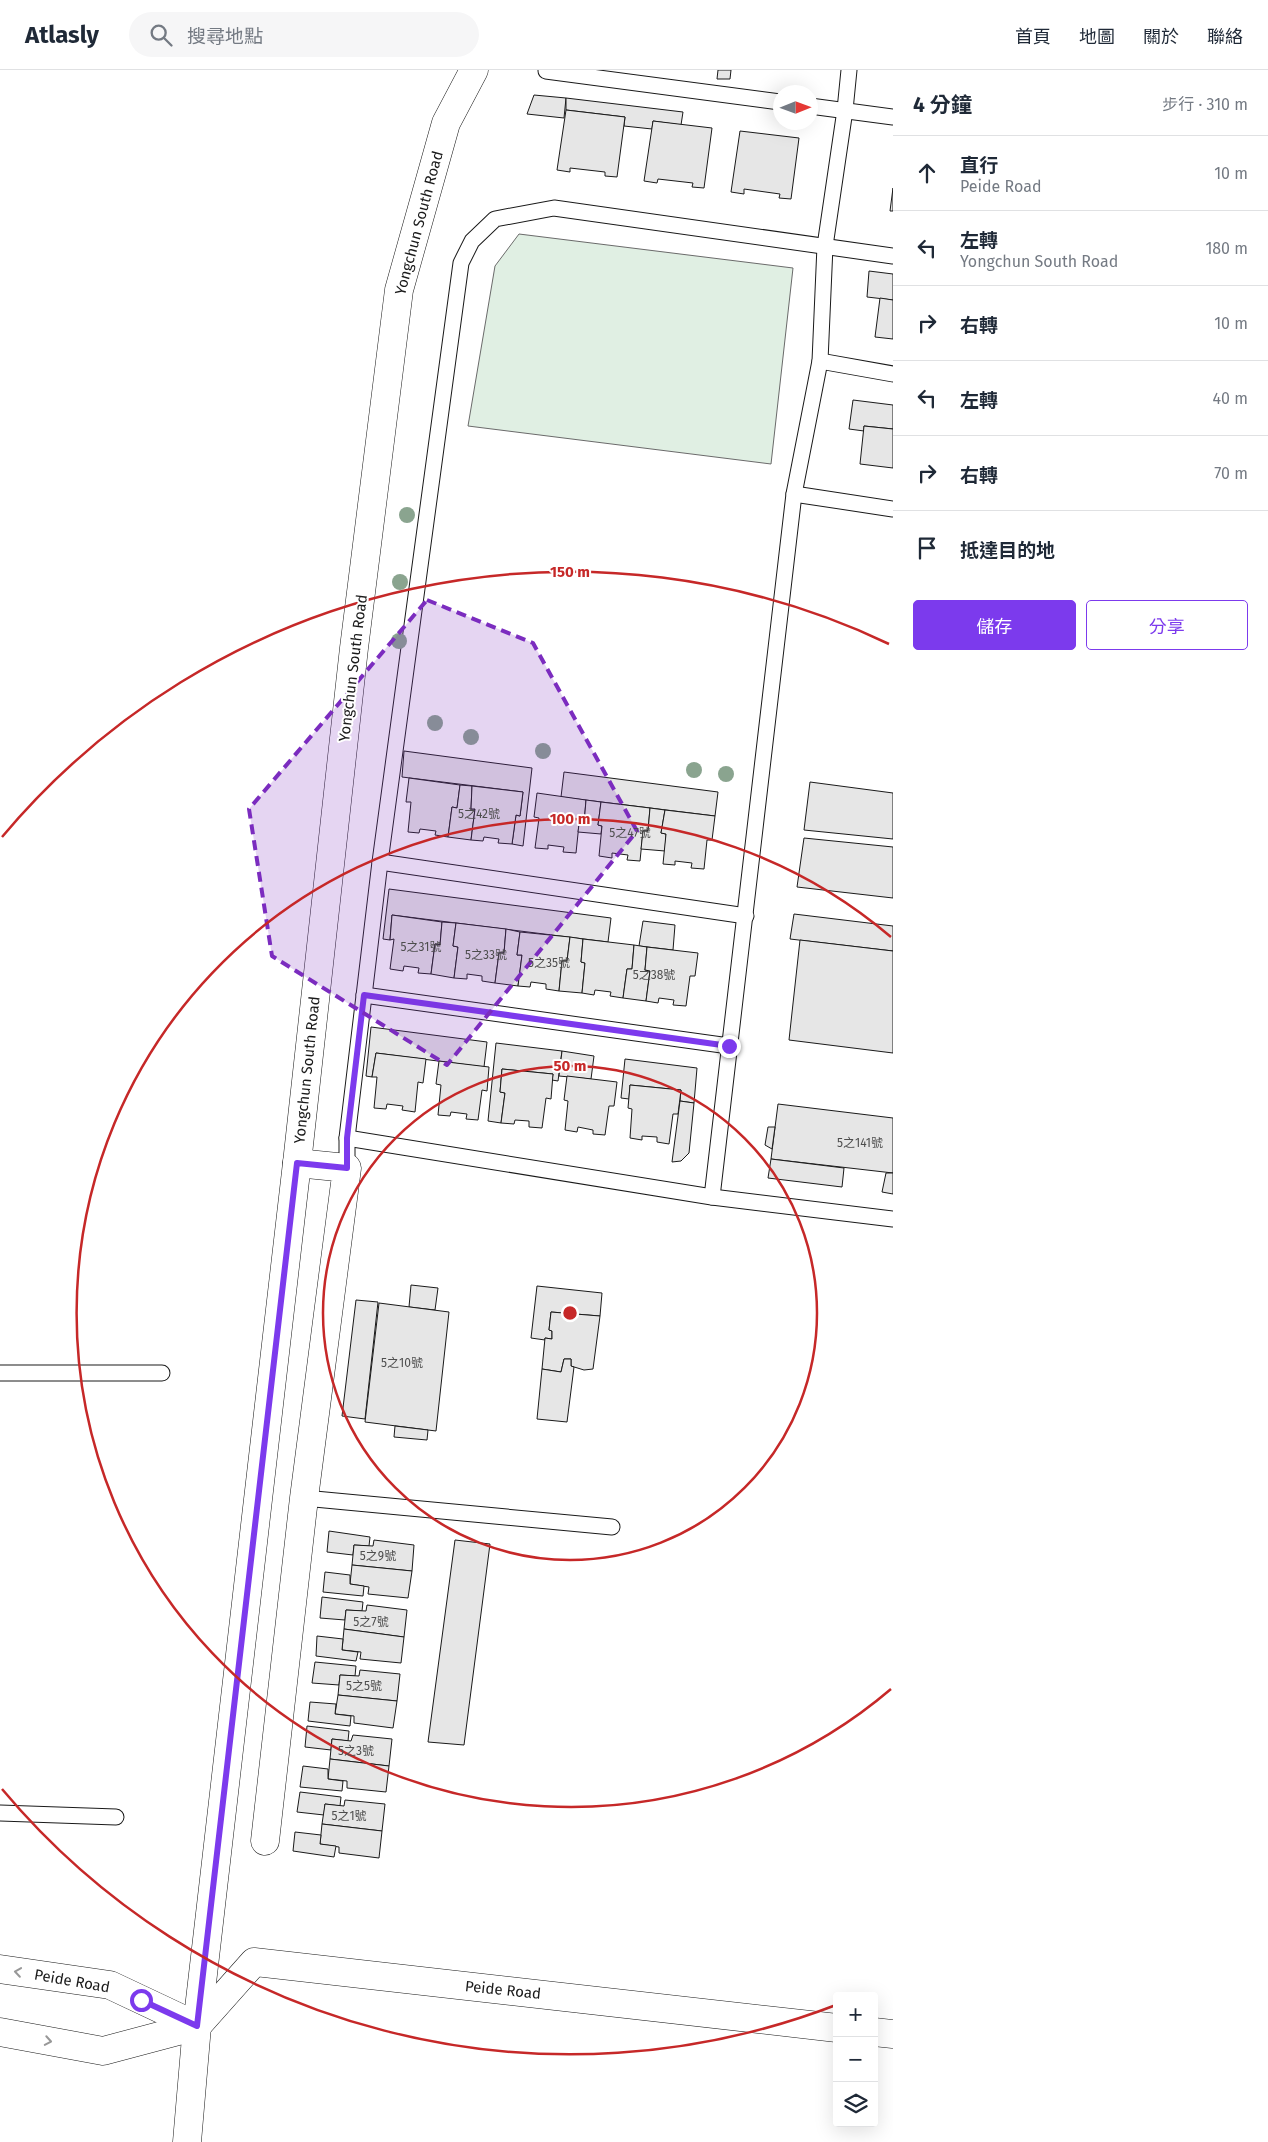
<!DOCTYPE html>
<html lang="zh-TW">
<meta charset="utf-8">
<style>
:root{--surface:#fff;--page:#f6f6f7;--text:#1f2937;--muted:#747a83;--line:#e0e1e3;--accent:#7c3aed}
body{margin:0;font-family:"Fira Sans","Noto Sans TC",sans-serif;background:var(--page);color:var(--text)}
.controls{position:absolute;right:15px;bottom:15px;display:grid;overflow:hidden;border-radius:5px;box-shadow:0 5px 20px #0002}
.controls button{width:45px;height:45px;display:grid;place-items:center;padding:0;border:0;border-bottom:1px solid var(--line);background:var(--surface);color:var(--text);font:25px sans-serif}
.compass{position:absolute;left:773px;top:15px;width:45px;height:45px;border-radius:50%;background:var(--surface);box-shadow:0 5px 20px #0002;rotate:89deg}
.stop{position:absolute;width:15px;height:15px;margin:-11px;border:4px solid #7c3aed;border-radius:50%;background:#fff}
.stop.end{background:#7c3aed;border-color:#fff;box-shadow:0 1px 5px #0008}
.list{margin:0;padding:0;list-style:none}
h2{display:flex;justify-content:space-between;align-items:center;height:65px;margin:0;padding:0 20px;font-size:21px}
h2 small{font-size:16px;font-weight:400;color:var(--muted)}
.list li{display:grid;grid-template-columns:32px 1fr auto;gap:15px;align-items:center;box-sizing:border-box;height:75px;padding:0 20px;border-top:1px solid var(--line)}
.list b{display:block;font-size:19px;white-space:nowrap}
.list p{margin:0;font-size:16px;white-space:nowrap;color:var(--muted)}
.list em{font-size:16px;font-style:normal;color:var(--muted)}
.actions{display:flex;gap:10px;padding:15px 20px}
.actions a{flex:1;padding:11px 0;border:1px solid var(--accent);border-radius:5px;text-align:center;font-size:18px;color:var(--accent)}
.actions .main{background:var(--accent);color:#fff}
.icon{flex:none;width:28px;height:28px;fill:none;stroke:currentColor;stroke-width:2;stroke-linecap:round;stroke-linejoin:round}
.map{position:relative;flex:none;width:893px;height:2072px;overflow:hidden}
header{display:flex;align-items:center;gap:30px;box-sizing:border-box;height:70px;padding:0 25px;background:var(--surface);border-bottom:1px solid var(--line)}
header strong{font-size:24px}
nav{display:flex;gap:28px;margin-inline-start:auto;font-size:18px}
.search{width:350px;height:45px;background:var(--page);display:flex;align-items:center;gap:12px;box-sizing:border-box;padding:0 18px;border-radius:28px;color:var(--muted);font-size:19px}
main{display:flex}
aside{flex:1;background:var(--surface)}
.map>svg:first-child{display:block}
.green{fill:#e0efe3;stroke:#6a6a6a}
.building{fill:#e6e6e6;stroke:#1a1a1a}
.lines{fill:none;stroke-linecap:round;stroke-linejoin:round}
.service-casing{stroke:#1a1a1a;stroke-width:17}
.minor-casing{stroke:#1a1a1a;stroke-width:29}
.tertiary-casing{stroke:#1a1a1a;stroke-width:29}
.service{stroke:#fff;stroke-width:15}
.minor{stroke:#fff;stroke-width:28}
.tertiary{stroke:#fff;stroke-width:28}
.tree{fill:#8aa48f}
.oneway{stroke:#989898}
.route{stroke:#7c3aed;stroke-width:6}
.marked{fill:#7b2cbf;fill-opacity:0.2;stroke:#7b2cbf;stroke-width:4;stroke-dasharray:10 6;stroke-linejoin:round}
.ring{fill:none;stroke:#c62828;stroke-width:2.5}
.labels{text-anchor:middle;stroke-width:4;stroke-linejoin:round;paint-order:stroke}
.number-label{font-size:12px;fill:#4d4d4d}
.street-label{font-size:15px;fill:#1a1a1a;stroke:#fff}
.centre{fill:#c62828;stroke:#fff;stroke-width:2.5}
.ring-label{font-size:15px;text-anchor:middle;font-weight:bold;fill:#c62828;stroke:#fff;stroke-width:4;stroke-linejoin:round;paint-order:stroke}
</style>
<header>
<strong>Atlasly</strong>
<div class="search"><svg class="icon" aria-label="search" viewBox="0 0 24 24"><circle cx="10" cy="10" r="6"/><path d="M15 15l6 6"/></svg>搜尋地點</div>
<nav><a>首頁</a><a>地圖</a><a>關於</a><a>聯絡</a></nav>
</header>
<main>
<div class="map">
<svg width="893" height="2072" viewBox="0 0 893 2072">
<rect width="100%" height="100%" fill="#fff"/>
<!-- green -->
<path class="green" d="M 519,164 L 793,198 L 771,394 L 468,356 L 495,196 Z"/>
<!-- building -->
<g class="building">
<path d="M 718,0 L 731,0 L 730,9 L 717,9 Z"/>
<path d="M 534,25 L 566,28 L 564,48 L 527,44 Z"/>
<path d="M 566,28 L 683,42 L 681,55 L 653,51 L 652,59 L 624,56 L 625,47 L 566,40 Z"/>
<path d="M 566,40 L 625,47 L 617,107 L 605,106 L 605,102 L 570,98 L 570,102 L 557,100 Z"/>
<path d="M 653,51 L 712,58 L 704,118 L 692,117 L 693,113 L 658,109 L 657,113 L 644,111 Z"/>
<path d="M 740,61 L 799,68 L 791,129 L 779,128 L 780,124 L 744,119 L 744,124 L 731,122 Z"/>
<path d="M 893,118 L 893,141 L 890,141 Z"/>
<path d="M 869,201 L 893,204 L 893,230 L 867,227 Z"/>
<path d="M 880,228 L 893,230 L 893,269 L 875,267 Z"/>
<path d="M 853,330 L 893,335 L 893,359 L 864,356 L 864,361 L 849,359 Z"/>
<path d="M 864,356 L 893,359 L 893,398 L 860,394 Z"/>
<path d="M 404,681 L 532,698 L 523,776 L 512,774 L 516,745 L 520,746 L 523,722 L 402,707 Z"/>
<path d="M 564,702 L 718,722 L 715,746 L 561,727 Z"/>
<path d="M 409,708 L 460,715 L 457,738 L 452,737 L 448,767 L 435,765 L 436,761 L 420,759 L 419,763 L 408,762 L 411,732 L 406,732 Z"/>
<path d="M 810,712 L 893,723 L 893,769 L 804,760 Z"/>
<path d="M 460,715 L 472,716 L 471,739 L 475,739 L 471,770 L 448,767 L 452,737 L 457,738 Z"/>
<path d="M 472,716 L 523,722 L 520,746 L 516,745 L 512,774 L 498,773 L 499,769 L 484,767 L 483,771 L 471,770 L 475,739 L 471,739 Z"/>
<path d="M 537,723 L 586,730 L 584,754 L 579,754 L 576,783 L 563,782 L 564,777 L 548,775 L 548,779 L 535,778 L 539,748 L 534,747 Z"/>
<path d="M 586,730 L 601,732 L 598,755 L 602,756 L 601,764 L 578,762 L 579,754 L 584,754 Z"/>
<path d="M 601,732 L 650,738 L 648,761 L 643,761 L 640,791 L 627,790 L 628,785 L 612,783 L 612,788 L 599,786 L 602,756 L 598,755 Z"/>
<path d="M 650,738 L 665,740 L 661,763 L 666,764 L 665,781 L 641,779 L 643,761 L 648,761 Z"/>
<path d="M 665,740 L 715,746 L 712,770 L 707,770 L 704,799 L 691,798 L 692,793 L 675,791 L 675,795 L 663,794 L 666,764 L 661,763 Z"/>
<path d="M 804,768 L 893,777 L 893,828 L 797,817 Z"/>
<path d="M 389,819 L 611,848 L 608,872 L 392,845 L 390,870 L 383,869 Z"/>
<path d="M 794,844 L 893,856 L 893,881 L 790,869 Z"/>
<path d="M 392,845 L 442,852 L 440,875 L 435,874 L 431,904 L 418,903 L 419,898 L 404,896 L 403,901 L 390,899 L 394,869 L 390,870 Z"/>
<path d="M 643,851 L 675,855 L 673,880 L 639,876 Z"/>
<path d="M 442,852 L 456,853 L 453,876 L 458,877 L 454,908 L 431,904 L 435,874 L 440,875 Z"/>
<path d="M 456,853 L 506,859 L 504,883 L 499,883 L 495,913 L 482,911 L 482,906 L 467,904 L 467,909 L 454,908 L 458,877 L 453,876 Z"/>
<path d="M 506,859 L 520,862 L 517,885 L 522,885 L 518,916 L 495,913 L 499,883 L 504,883 Z"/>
<path d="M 520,862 L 570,867 L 567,891 L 562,891 L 559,921 L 546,919 L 546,914 L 531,912 L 530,917 L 518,916 L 522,885 L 517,885 Z"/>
<path d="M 570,867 L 583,869 L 581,892 L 585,893 L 582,923 L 559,921 L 562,891 L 567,891 Z"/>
<path d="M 583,869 L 634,875 L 632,899 L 627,899 L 623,928 L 610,926 L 611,922 L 595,920 L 594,925 L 582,923 L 585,893 L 581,892 Z"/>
<path d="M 800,870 L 893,881 L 893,983 L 789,970 Z"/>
<path d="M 634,875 L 647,877 L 645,900 L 650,901 L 646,931 L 623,928 L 627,899 L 632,899 Z"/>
<path d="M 647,877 L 698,883 L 695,906 L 690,906 L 686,936 L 673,935 L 674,930 L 659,928 L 658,933 L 646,931 L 650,901 L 645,900 Z"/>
<path d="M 371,957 L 487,972 L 484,997 L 376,983 L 372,1007 L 366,1006 Z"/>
<path d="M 496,973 L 562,981 L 558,1011 L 552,1010 L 553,1004 L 502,999 L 500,1022 L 505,1023 L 501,1053 L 488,1051 Z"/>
<path d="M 562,981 L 594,986 L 591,1009 L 559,1006 Z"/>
<path d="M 376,983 L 426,989 L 423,1013 L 418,1012 L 415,1042 L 402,1040 L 403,1036 L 387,1034 L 386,1039 L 374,1038 L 377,1007 L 372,1007 Z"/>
<path d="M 625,989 L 697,998 L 694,1033 L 680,1031 L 681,1020 L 630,1015 L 629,1029 L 621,1028 Z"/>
<path d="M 439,991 L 489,997 L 487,1021 L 482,1020 L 478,1050 L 466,1049 L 467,1044 L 451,1042 L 450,1046 L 438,1045 L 441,1015 L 436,1014 Z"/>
<path d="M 502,999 L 553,1004 L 551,1029 L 546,1028 L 542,1058 L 529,1057 L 529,1051 L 515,1050 L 514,1054 L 501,1053 L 505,1023 L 500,1022 Z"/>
<path d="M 567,1006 L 617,1012 L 614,1036 L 609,1036 L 605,1065 L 593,1064 L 593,1060 L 578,1057 L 577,1062 L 565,1060 L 568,1031 L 564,1030 Z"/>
<path d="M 630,1015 L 681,1020 L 678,1044 L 673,1044 L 669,1074 L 657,1072 L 657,1067 L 642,1066 L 642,1070 L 630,1068 L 632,1039 L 628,1038 Z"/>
<path d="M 680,1031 L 694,1033 L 689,1083 L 681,1091 L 672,1092 Z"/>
<path d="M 778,1034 L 893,1048 L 893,1103 L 771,1089 Z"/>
<path d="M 768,1057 L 775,1057 L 772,1079 L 765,1075 Z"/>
<path d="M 771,1089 L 844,1098 L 842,1117 L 768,1108 Z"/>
<path d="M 886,1103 L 893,1103 L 893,1124 L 882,1122 Z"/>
<path d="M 411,1215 L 438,1218 L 435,1240 L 409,1237 Z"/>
<path d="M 537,1216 L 602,1223 L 600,1246 L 551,1242 L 549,1260 L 552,1261 L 552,1269 L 545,1268 L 545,1270 L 531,1268 Z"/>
<path d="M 356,1230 L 378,1232 L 365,1349 L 342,1346 Z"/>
<path d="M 379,1233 L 449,1242 L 436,1361 L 365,1352 Z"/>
<path d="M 551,1242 L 600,1246 L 593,1299 L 584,1300 L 571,1296 L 571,1289 L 564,1289 L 561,1302 L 542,1299 L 545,1268 L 552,1269 L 552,1261 L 549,1260 Z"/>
<path d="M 564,1289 L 571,1289 L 571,1296 L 574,1297 L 567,1352 L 537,1349 L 542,1299 L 561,1302 Z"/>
<path d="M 395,1356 L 428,1360 L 427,1370 L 394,1367 Z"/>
<path d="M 329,1461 L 370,1467 L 369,1476 L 354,1475 L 353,1485 L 327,1482 Z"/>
<path d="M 374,1470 L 414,1475 L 412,1501 L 352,1495 L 354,1475 L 373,1476 Z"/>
<path d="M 455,1470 L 490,1474 L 464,1675 L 428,1672 Z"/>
<path d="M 352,1495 L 412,1501 L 408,1528 L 368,1524 L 369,1517 L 350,1514 Z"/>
<path d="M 325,1502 L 350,1505 L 350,1514 L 364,1516 L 363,1526 L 323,1522 Z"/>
<path d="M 322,1527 L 363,1532 L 362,1541 L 346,1540 L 345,1550 L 320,1548 Z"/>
<path d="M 367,1535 L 407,1540 L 404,1567 L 344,1559 L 346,1540 L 366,1541 Z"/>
<path d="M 344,1559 L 404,1567 L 401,1593 L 360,1589 L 361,1582 L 342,1580 Z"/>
<path d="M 317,1566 L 343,1569 L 342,1580 L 358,1582 L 356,1591 L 316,1586 Z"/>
<path d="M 315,1592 L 356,1596 L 355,1606 L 340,1605 L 339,1615 L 312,1613 Z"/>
<path d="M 360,1600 L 400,1604 L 397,1631 L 338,1625 L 340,1605 L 359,1606 Z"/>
<path d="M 338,1625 L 397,1631 L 393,1658 L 354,1653 L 354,1646 L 335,1644 Z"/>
<path d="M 310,1632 L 336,1634 L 335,1644 L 351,1646 L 350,1656 L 308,1651 Z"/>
<path d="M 307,1656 L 349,1661 L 348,1671 L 332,1669 L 331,1680 L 305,1677 Z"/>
<path d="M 353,1665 L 392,1669 L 389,1696 L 330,1689 L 332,1669 L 351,1671 Z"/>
<path d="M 330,1689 L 389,1696 L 386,1722 L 347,1718 L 347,1711 L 328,1709 Z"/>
<path d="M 303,1696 L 328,1699 L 328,1709 L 343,1711 L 342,1721 L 300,1717 Z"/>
<path d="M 300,1722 L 341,1727 L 340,1736 L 325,1734 L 324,1745 L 297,1742 Z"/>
<path d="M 345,1730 L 385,1734 L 382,1761 L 322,1754 L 325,1734 L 344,1736 Z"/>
<path d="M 322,1754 L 382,1761 L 379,1788 L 339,1783 L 339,1777 L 320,1774 Z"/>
<path d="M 295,1762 L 321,1765 L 320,1774 L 336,1776 L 334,1787 L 293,1781 Z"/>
</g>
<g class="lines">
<defs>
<g id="service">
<path d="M 546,1 L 780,32"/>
<path d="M 810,36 L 893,47"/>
<path d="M 820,291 L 893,304"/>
<path d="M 794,424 L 893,439"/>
<path d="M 380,792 L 746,846"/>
<path d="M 364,925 L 729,976"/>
<path d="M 347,1068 L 712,1127 L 893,1149"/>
<path d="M 347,1098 L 347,1068 L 380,792 L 461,193 L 472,171 L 495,149 L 554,138 L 893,186"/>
<path d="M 712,1127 L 794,424 L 820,291 L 825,176 L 845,40 L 849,0"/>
<path d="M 0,1303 L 162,1303"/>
<path d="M 304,1428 L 612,1457"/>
<path d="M 0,1743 L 116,1747"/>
</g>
<g id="minor">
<path d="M 265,1771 L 304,1428 L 347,1098 L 297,1093"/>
<path d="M 197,1956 L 254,1892 L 837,1958"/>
<path d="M 874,1962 L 893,1964"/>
</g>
<g id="tertiary">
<path d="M 0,1899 L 110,1915 L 197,1956"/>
<path d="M 0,1962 L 103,1981 L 197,1956"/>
<path d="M 187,2072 L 197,1956 L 297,1093 L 354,578 L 399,220 L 446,53 L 474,0"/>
</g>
</defs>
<!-- service casing -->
<use href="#service" class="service-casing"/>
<!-- minor casing -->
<use href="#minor" class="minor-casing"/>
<!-- tertiary casing -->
<use href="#tertiary" class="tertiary-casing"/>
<!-- service -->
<use href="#service" class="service"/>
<!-- minor -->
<use href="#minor" class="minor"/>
<!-- tertiary -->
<use href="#tertiary" class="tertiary"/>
</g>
<!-- trees -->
<g class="tree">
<circle cx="407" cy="445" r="8"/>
<circle cx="400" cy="512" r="8"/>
<circle cx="399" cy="571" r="8"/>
<circle cx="435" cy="653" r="8"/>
<circle cx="471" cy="667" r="8"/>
<circle cx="543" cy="681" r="8"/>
<circle cx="694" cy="700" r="8"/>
<circle cx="726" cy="704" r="8"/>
</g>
<!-- one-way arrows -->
<defs><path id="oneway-chevron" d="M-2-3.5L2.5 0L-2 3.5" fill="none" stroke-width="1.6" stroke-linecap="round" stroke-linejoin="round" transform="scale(1.25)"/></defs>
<g class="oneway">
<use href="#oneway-chevron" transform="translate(18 1902) rotate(-172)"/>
<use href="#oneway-chevron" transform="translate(48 1971) rotate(10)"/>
</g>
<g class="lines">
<!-- route -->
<path class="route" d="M 141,1930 L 197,1956 L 297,1093 L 347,1098 L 347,1068 L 364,925 L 729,976"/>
</g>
<!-- marked area -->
<path class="marked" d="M 427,530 L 533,573 L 637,761 L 447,995 L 272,886 L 249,739 Z"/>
<!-- distance rings -->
<g class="ring">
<circle cx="570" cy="1243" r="247"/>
<path d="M891 1619A494 494 0 1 1 891 867"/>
<path d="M836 1935A741 741 0 0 1 2 1719M2 767A741 741 0 0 1 889 574"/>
</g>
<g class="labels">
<!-- number labels -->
<g class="number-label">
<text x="479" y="748">5之42號</text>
<text x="630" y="767">5之47號</text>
<text x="421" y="881">5之31號</text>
<text x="486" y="889">5之33號</text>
<text x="549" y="897">5之35號</text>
<text x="654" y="909">5之38號</text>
<text x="860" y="1077">5之141號</text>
<text x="402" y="1297">5之10號</text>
<text x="378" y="1490">5之9號</text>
<text x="371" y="1556">5之7號</text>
<text x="364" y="1620">5之5號</text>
<text x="356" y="1685">5之3號</text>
<text x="349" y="1750">5之1號</text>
</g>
<!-- street labels -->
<g class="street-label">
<text transform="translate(419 153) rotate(-75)" y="5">Yongchun South Road</text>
<text transform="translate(353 598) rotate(-83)" y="5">Yongchun South Road</text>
<text transform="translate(307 1000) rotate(-84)" y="5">Yongchun South Road</text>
<text transform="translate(72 1911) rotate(10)" y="5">Peide Road</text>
<text transform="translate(503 1920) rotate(6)" y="5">Peide Road</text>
</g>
</g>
<circle cx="570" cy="1243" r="8" class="centre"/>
<g class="ring-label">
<text x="570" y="507">150 m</text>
<text x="570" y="754">100 m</text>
<text x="570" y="1001">50 m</text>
</g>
</svg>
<div class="controls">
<button>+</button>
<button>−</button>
<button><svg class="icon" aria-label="layers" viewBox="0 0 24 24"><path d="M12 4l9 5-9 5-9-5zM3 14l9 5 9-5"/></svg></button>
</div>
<svg class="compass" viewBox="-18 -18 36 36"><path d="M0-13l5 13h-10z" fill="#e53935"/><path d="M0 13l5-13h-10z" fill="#747a83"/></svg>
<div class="stop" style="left:141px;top:1930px"></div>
<div class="stop end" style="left:729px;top:976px"></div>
</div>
<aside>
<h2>4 分鐘<small>步行 · 310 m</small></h2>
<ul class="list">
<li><svg class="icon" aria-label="ahead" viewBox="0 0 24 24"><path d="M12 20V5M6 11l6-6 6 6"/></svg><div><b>直行</b><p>Peide Road</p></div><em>10 m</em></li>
<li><svg class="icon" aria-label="left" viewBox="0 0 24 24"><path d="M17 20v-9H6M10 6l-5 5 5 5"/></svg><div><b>左轉</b><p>Yongchun South Road</p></div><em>180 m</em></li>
<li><svg class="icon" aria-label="right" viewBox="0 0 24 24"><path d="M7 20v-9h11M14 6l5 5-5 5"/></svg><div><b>右轉</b></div><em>10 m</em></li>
<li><svg class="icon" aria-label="left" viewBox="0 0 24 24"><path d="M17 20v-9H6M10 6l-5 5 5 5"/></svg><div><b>左轉</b></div><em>40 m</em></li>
<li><svg class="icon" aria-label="right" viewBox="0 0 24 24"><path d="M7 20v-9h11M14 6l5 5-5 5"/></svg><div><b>右轉</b></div><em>70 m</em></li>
<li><svg class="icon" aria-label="arrive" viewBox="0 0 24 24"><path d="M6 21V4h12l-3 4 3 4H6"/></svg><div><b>抵達目的地</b></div></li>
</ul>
<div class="actions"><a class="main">儲存</a><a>分享</a></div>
</aside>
</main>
